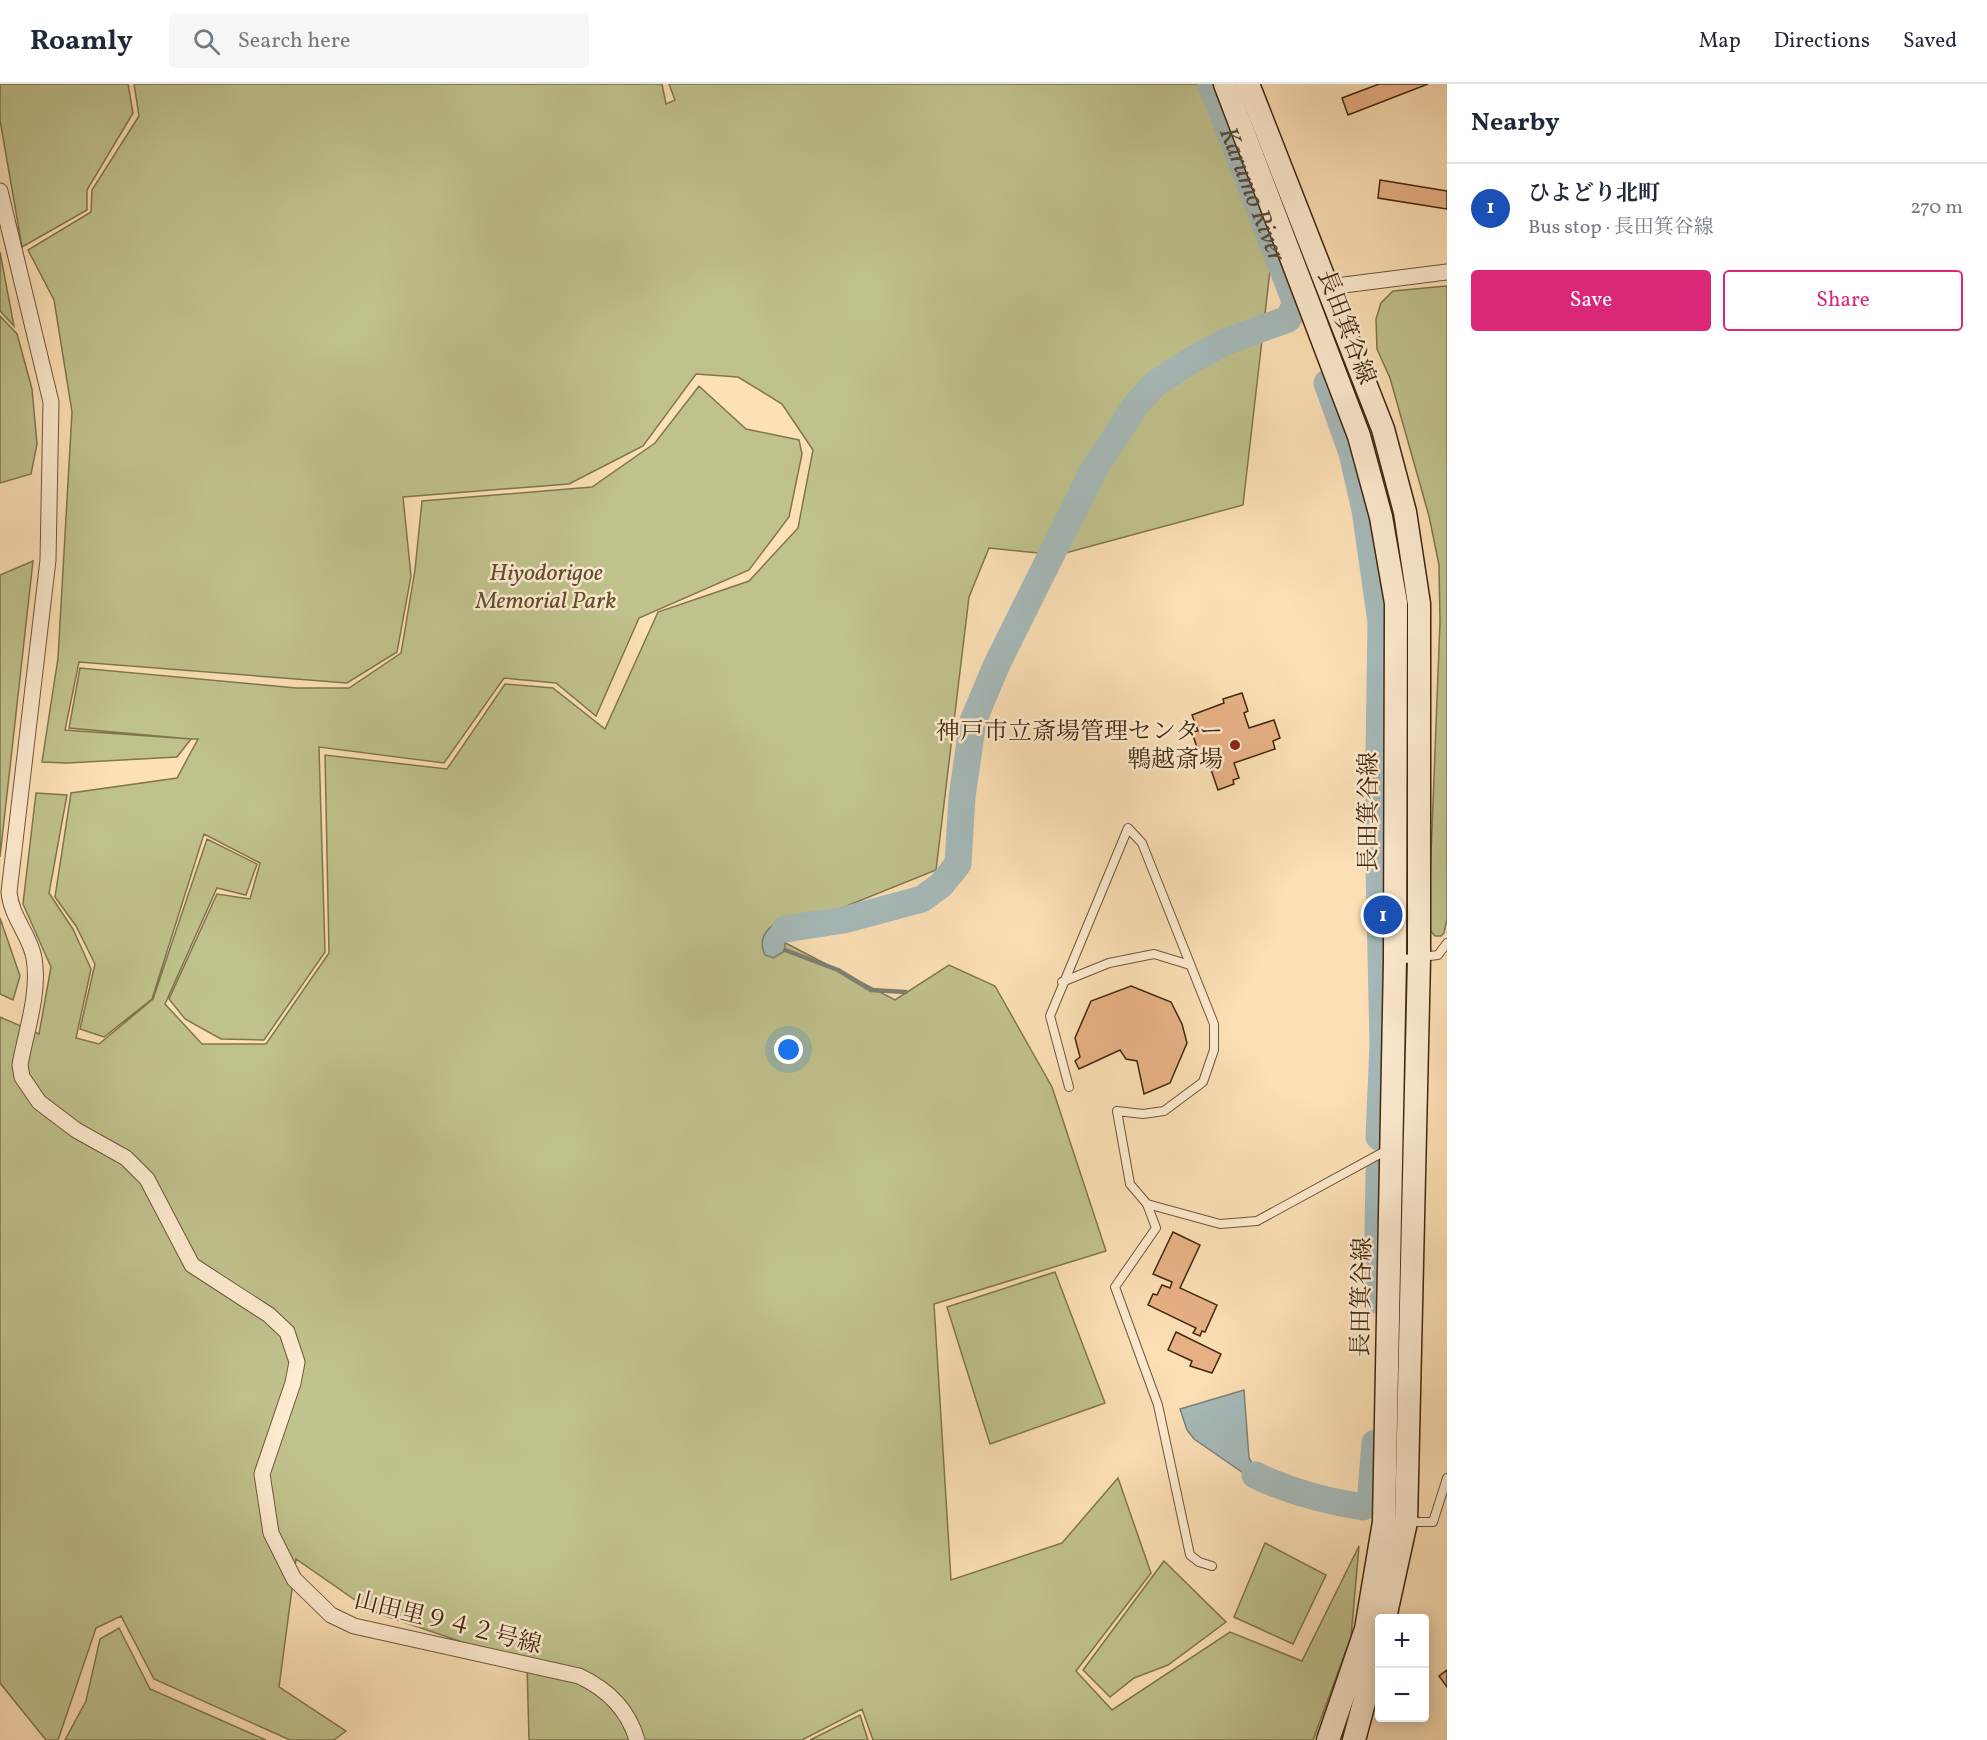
<!DOCTYPE html>
<meta charset="utf-8">
<style>
:root{--surface:#fff;--page:#f6f6f7;--text:#1f2937;--muted:#747a83;--line:#e0e1e3;--accent:#db2777}
body{margin:0;font-family:Vollkorn,"Noto Serif JP",serif;background:var(--page);color:var(--text)}
.controls{position:absolute;right:18px;bottom:18px;display:grid;overflow:hidden;border-radius:6px;box-shadow:0 3px 15px #0003}
.controls button{width:54px;height:54px;display:grid;place-items:center;padding:0;border:0;border-bottom:2px solid var(--line);background:var(--surface);color:var(--text);font:30px sans-serif}
.you{position:absolute;left:789px;top:966px;width:21px;height:21px;margin:-15px;border:4px solid #fff;border-radius:50%;background:#1a73e8;box-shadow:0 0 0 9px #1a73e833}
.badge{display:grid;place-items:center;width:39px;height:39px;border-radius:50%;background:var(--accent);color:#fff;font-size:20px;font-weight:700}
.pin{position:absolute;translate:-50% -50%;border:3px solid #fff;box-shadow:0 2px 6px #0006}
.list{margin:0;padding:0;list-style:none}
h2{display:flex;justify-content:space-between;align-items:center;height:78px;margin:0;padding:0 24px;font-size:26px}
h2 small{font-size:20px;font-weight:400;color:var(--muted)}
.list li{display:grid;grid-template-columns:39px 1fr auto;gap:18px;align-items:center;box-sizing:border-box;height:90px;padding:0 24px;border-top:2px solid var(--line)}
.list b{display:block;font-size:22px;white-space:nowrap}
.list p{margin:0;font-size:20px;white-space:nowrap;color:var(--muted)}
.list em{font-size:20px;font-style:normal;color:var(--muted)}
.actions{display:flex;gap:12px;padding:18px 24px}
.actions a{flex:1;padding:14px 0;border:2px solid var(--accent);border-radius:6px;text-align:center;font-size:21px;color:var(--accent)}
.actions .main{background:var(--accent);color:#fff}
.icon{flex:none;width:33px;height:33px;fill:none;stroke:currentColor;stroke-width:2;stroke-linecap:round;stroke-linejoin:round}
.map{position:relative;flex:none;width:1447px;height:1656px;overflow:hidden}
header{display:flex;align-items:center;gap:36px;box-sizing:border-box;height:84px;padding:0 30px;background:var(--surface);border-bottom:2px solid var(--line)}
header strong{font-size:28px}
nav{display:flex;gap:33px;margin-inline-start:auto;font-size:21px}
.search{width:420px;height:54px;background:var(--page);display:flex;align-items:center;gap:15px;box-sizing:border-box;padding:0 21px;border-radius:6px;color:var(--muted);font-size:22px}
main{display:flex}
aside{flex:1;background:var(--surface)}
.map>svg:first-child{display:block}
.green{fill:#c0c28d;stroke:#80754f;stroke-width:1.5}
.water{fill:#a6baba;stroke:#7d8076;stroke-width:1.5}
.lines{fill:none;stroke-linecap:round;stroke-linejoin:round}
.stream{stroke:#7d8076;stroke-width:4.5}
.river{stroke:#a6baba;stroke-width:27}
.building{fill:#e9b286;stroke:#3f2811;stroke-width:1.5}
.lane-casing{stroke:#6e563a;stroke-width:10}
.street-casing{stroke:#6e563a;stroke-width:17}
.secondary-casing{stroke:#3f2811;stroke-width:25}
.lane{stroke:#feebd0;stroke-width:8}
.street{stroke:#feebd0;stroke-width:15}
.secondary{stroke:#feebd0;stroke-width:22}
.poi-dot{fill:#8f2418;stroke:#feebd0;stroke-width:2}
.labels{text-anchor:middle;stroke-width:5;stroke-linejoin:round;paint-order:stroke}
.street-label{font-size:24px;fill:#3f2811;stroke:#feebd0}
.park-label{font-size:24px;font-style:italic;fill:#5f4e30;stroke:#feebd0}
.poi-label{font-size:24px;fill:#3f2811;stroke:#feebd0;text-anchor:end}
.water-label{font-size:26px;font-style:italic;fill:#594c3b;stroke:#feebd0}
</style>
<header>
<strong>Roamly</strong>
<div class="search"><svg class="icon" aria-label="search" viewBox="0 0 24 24"><circle cx="10" cy="10" r="6"/><path d="M15 15l6 6"/></svg>Search here</div>
<nav><a>Map</a><a>Directions</a><a>Saved</a></nav>
</header>
<main>
<div class="map">
<svg width="1447" height="1656" viewBox="0 0 1447 1656">
<rect width="100%" height="100%" fill="#fde0b6"/>
<filter id="stains"><feTurbulence type="fractalNoise" baseFrequency=".00333" numOctaves="4"/><feColorMatrix values="0 0 0 0 .2 0 0 0 0 .09 0 0 0 0 .02 0 0 0 .5 -.17"/></filter>
<radialGradient id="worn" r=".72"><stop offset=".6" stop-color="#630" stop-opacity="0"/><stop offset="1" stop-color="#630" stop-opacity=".3"/></radialGradient>
<!-- green -->
<g class="green">
<path d="M 0,0 L 128,0 L 133,29 L 87,106 L 87,126 L 22,163 L 0,36 Z"/>
<path d="M 134,0 L 662,0 L 666,20 L 675,16 L 669,0 L 1244,0 L 1282,82 L 1243,421 L 1058,471 L 989,464 L 969,513 L 936,786 L 772,852 L 895,916 L 949,881 L 995,902 L 1052,1003 L 1106,1167 L 934,1220 L 951,1496 L 1062,1459 L 1118,1394 L 1151,1489 L 1076,1587 L 1112,1626 L 1230,1548 L 1302,1577 L 1359,1462 L 1351,1553 L 1313,1656 L 873,1656 L 862,1625 L 802,1656 L 529,1656 L 527,1580 L 371,1527 L 296,1475 L 279,1603 L 346,1647 L 334,1656 L 290,1656 L 154,1595 L 121,1532 L 96,1544 L 58,1656 L 46,1656 L 0,1599 L 0,933 L 39,950 L 51,883 L 23,820 L 36,709 L 67,711 L 49,809 L 73,845 L 91,885 L 76,954 L 99,960 L 153,915 L 207,755 L 257,780 L 246,811 L 217,804 L 165,920 L 202,960 L 266,960 L 329,869 L 325,671 L 447,685 L 505,600 L 553,604 L 605,645 L 658,528 L 749,497 L 798,444 L 813,366 L 782,320 L 738,293 L 696,290 L 643,362 L 569,400 L 403,413 L 411,492 L 397,568 L 347,599 L 79,578 L 65,646 L 191,655 L 69,644 L 80,584 L 296,604 L 349,604 L 401,569 L 415,486 L 422,417 L 592,403 L 655,359 L 699,302 L 746,345 L 799,356 L 802,370 L 789,433 L 749,486 L 639,534 L 596,632 L 556,599 L 504,594 L 444,679 L 319,663 L 325,868 L 264,956 L 221,955 L 185,935 L 169,915 L 217,810 L 250,815 L 260,779 L 204,750 L 152,915 L 104,953 L 80,945 L 95,880 L 76,842 L 55,813 L 71,709 L 177,694 L 198,655 L 191,655 L 177,673 L 67,679 L 42,678 L 58,574 L 72,328 L 54,216 L 28,166 L 91,128 L 92,106 L 139,32 Z"/>
<path d="M 0,168 L 14,242 L 0,227 Z"/>
<path d="M 1447,202 L 1447,835 L 1444,849 L 1441,852 L 1435,852 L 1429,845 L 1429,823 L 1440,538 L 1439,481 L 1429,432 L 1390,294 L 1377,265 L 1376,235 L 1381,219 L 1393,207 Z"/>
<path d="M 0,232 L 17,250 L 32,305 L 37,360 L 31,390 L 0,399 Z"/>
<path d="M 33,477 L 0,773 L 0,491 Z"/>
<path d="M 0,834 L 20,892 L 13,916 L 0,910 Z"/>
<path d="M 1055,1188 L 1105,1319 L 990,1360 L 947,1223 Z"/>
<path d="M 1265,1459 L 1326,1491 L 1293,1560 L 1234,1533 Z"/>
<path d="M 1164,1477 L 1226,1538 L 1168,1581 L 1134,1594 L 1110,1613 L 1083,1586 Z"/>
<path d="M 119,1544 L 150,1605 L 266,1656 L 65,1656 L 86,1617 L 100,1555 Z"/>
<path d="M 860,1631 L 868,1656 L 810,1656 Z"/>
</g>
<!-- water -->
<g class="water">
<path d="M 773,841 L 785,843 L 785,867 L 773,874 L 765,871 C 759,859 763,849 773,841 Z"/>
<path d="M 1244,1306 L 1249,1374 L 1257,1387 L 1252,1395 L 1194,1355 L 1187,1346 L 1180,1325 Z"/>
</g>
<g class="lines">
<!-- stream -->
<path class="stream" d="M 785,866 L 838,886 L 871,906 L 906,908"/>
<!-- river -->
<g class="river">
<path id="s1" d="M 1211,0 L 1298,225"/>
<path d="M 1327,299 L 1352,369 L 1365,426 L 1381,538 L 1378,739 L 1383,960 L 1379,1053"/>
<path d="M 785,845 L 844,836 L 922,815 L 941,801 L 958,780 L 962,713 L 973,637 L 997,580 L 1093,387 L 1135,322 L 1155,300 L 1190,277 L 1225,258 L 1288,235 L 1295,221"/>
<path d="M 1377,1216 L 1379,1088"/>
<path d="M 1255,1391 C 1290,1408 1324,1417 1363,1423 L 1370,1419 L 1375,1359"/>
</g>
</g>
<!-- building -->
<g class="building">
<path d="M 1379,0 L 1428,0 L 1348,31 L 1342,14 Z"/>
<path d="M 1380,96 L 1447,107 L 1447,125 L 1378,114 Z"/>
<path d="M 1242,609 L 1248,627 L 1244,629 L 1249,644 L 1274,636 L 1280,654 L 1273,657 L 1275,665 L 1234,679 L 1239,694 L 1233,696 L 1234,700 L 1218,706 L 1205,668 L 1199,670 L 1192,648 L 1198,647 L 1192,631 L 1224,619 L 1223,615 Z"/>
<path d="M 1131,902 L 1171,918 L 1182,940 L 1187,959 L 1170,999 L 1144,1010 L 1137,977 L 1126,975 L 1120,966 L 1079,985 L 1075,977 L 1080,973 L 1075,954 L 1091,917 Z"/>
<path d="M 1173,1148 L 1200,1161 L 1180,1204 L 1217,1221 L 1205,1248 L 1202,1247 L 1200,1252 L 1193,1249 L 1196,1244 L 1148,1221 L 1153,1210 L 1157,1211 L 1162,1201 L 1170,1204 L 1172,1198 L 1153,1190 Z"/>
<path d="M 1176,1248 L 1221,1270 L 1212,1289 L 1190,1282 L 1192,1277 L 1168,1266 Z"/>
<path d="M 1447,1586 L 1447,1603 L 1439,1592 Z"/>
</g>
<g class="lines">
<defs>
<g id="lane">
<path d="M 1396,876 L 1438,871 L 1447,859"/>
<path d="M 1062,898 L 1109,879 L 1154,870 L 1190,881"/>
<path d="M 1069,1003 L 1050,932 L 1128,744 L 1142,759 L 1214,940 L 1214,966 L 1203,998 L 1164,1027 L 1143,1030 L 1117,1027 L 1130,1100 L 1147,1120 L 1220,1140 L 1257,1137 L 1389,1065"/>
<path d="M 1147,1120 L 1156,1144 L 1115,1203 L 1158,1321 L 1190,1471 L 1199,1478 L 1212,1482"/>
<path d="M 1408,1438 L 1433,1438 L 1447,1394"/>
</g>
<g id="street">
<path d="M 0,107 L 51,318 L 48,476 L 9,808 C 11,833 30,851 34,874 C 40,909 26,947 20,981 L 22,993 L 39,1018 L 76,1046 L 126,1074 L 147,1095 L 192,1181 L 269,1231 L 287,1248 L 297,1278 L 293,1299 L 262,1390 L 271,1449 L 294,1495 L 331,1531 L 354,1542 L 579,1592 C 607,1605 628,1625 637,1656"/>
<path d="M 1328,203 L 1447,188"/>
</g>
<g id="secondary">
<path d="M 1225,0 L 1359,352 L 1381,433 L 1396,519 L 1395,876 L 1384,1438 L 1366,1545 L 1328,1656"/>
<path d="M 1248,0 L 1383,345 L 1405,428 L 1419,520 L 1419,875 L 1406,1438 L 1385,1534"/>
<path d="M 1354,1656 L 1380,1559"/>
</g>
</defs>
<!-- lane casing -->
<use href="#lane" class="lane-casing"/>
<!-- street casing -->
<use href="#street" class="street-casing"/>
<!-- secondary casing -->
<use href="#secondary" class="secondary-casing"/>
<!-- lane -->
<use href="#lane" class="lane"/>
<!-- street -->
<use href="#street" class="street"/>
<!-- secondary -->
<use href="#secondary" class="secondary"/>
</g>
<!-- markers -->
<circle class="poi-dot" cx="1235" cy="661" r="6"/>
<g class="labels">
<!-- street labels -->
<g class="street-label">
<text transform="translate(1347 243) rotate(69)" y="8">長田箕谷線</text>
<text transform="translate(1368 728) rotate(-90)" y="8">長田箕谷線</text>
<text transform="translate(1361 1213) rotate(-89)" y="8">長田箕谷線</text>
<text transform="translate(448 1538) rotate(14)" y="8">山田里９４２号線</text>
</g>
<!-- park labels -->
<g class="park-label">
<text x="546" y="496">Hiyodorigoe<tspan x="546" dy="28">Memorial Park</tspan></text>
</g>
<!-- poi labels -->
<g class="poi-label">
<text x="1223" y="655">神戸市立斎場管理センター<tspan x="1223" dy="28">鵯越斎場</tspan></text>
</g>
<!-- water labels -->
<g class="water-label">
<text dy="9" stroke="none"><textPath href="#s1" startOffset="118">Karumo River</textPath></text>
</g>
</g>
<rect width="100%" height="100%" filter="url(#stains)"/>
<rect width="100%" height="100%" fill="url(#worn)"/>
</svg>
<div class="controls">
<button>+</button>
<button>−</button>
</div>
<div class="you"></div>
<div class="pin badge" style="left:1383px;top:831px;background:#1a4fb4">1</div>
</div>
<aside>
<h2>Nearby<small></small></h2>
<ul class="list">
<li><span class="badge" style="background:#1a4fb4">1</span><div><b>ひよどり北町</b><p>Bus stop · 長田箕谷線</p></div><em>270 m</em></li>
</ul>
<div class="actions"><a class="main">Save</a><a>Share</a></div>
</aside>
</main>
